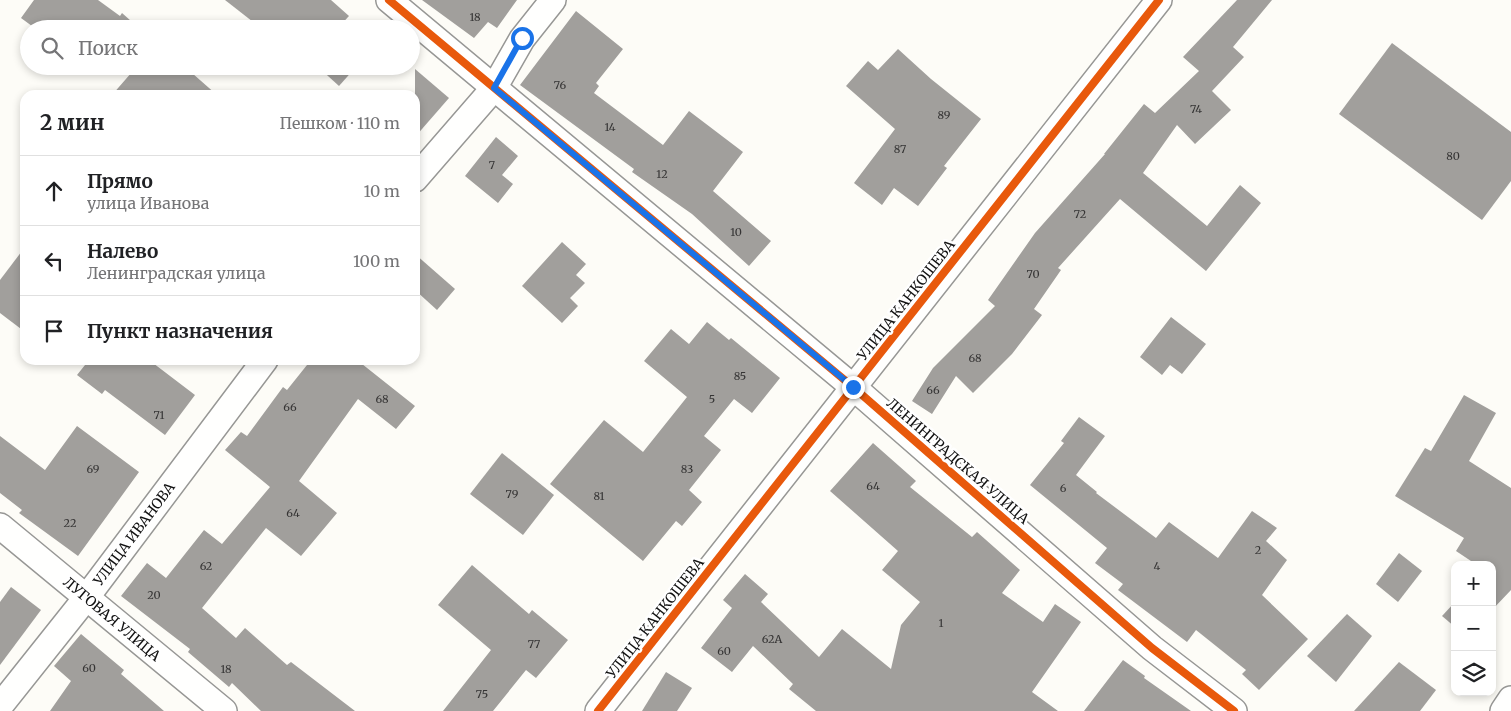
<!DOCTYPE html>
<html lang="ru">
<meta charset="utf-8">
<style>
:root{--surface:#fff;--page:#f6f6f6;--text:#202124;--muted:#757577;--line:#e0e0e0}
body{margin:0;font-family:Merriweather,serif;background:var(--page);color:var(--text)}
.controls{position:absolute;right:15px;bottom:15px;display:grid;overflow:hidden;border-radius:10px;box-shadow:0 2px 8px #0003}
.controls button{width:45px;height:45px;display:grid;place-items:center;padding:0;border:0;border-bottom:1px solid var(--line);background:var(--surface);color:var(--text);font:25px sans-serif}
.stop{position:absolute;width:15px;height:15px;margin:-11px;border:4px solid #1a73e8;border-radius:50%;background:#fff}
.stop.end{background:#1a73e8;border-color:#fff;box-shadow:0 1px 5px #0008}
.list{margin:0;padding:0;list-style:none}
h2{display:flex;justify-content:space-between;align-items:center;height:65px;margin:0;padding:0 20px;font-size:21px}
h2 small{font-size:16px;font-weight:400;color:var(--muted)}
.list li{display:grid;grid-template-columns:32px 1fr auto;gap:15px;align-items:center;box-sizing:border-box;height:70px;padding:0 20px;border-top:1px solid var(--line)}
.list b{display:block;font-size:19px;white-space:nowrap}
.list p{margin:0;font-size:16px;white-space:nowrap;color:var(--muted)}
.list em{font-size:16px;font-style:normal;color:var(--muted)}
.icon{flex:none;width:28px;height:28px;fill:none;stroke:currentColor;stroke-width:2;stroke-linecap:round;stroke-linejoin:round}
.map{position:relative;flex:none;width:1511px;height:711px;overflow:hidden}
.search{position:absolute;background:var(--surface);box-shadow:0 2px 8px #0003;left:20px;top:20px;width:400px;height:55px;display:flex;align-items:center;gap:12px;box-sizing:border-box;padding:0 18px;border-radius:28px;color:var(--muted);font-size:19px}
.panel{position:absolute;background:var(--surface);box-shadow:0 2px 8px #0003;left:20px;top:90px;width:400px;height:275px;border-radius:15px}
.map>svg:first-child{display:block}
.building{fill:#a19f9c}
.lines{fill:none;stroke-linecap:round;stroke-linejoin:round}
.minor-casing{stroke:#979795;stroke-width:28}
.minor{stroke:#fffffe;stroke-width:25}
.cycleway-casing{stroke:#fff;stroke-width:11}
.cycleway{stroke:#e8590c;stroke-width:8}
.route{stroke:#1a73e8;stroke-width:6}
.labels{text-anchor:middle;stroke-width:5;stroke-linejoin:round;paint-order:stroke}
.number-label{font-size:11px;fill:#353434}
.street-label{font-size:14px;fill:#111;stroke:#fff}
</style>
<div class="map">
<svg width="1511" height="711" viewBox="0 0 1511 711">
<rect width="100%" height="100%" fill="#fdfcf7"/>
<!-- building -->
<g class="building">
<path d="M 34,0 L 98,0 L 120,16 L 122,13 L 140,29 L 36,29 L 21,18 Z"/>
<path d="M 225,0 L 331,0 L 349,16 L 337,29 L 262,29 Z"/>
<path d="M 422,0 L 517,0 L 497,28 L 488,22 L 474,38 Z"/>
<path d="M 1237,0 L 1272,0 L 1233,47 L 1244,57 L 1212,91 L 1231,110 L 1195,144 L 1177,125 L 1143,173 L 1207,226 L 1240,185 L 1261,203 L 1206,271 L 1120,199 L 1058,268 L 1061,270 L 1034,309 L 1042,315 L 1012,354 L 973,393 L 956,376 L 932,414 L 912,401 L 933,368 L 995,306 L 988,300 L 1035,233 L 1105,154 L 1104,154 L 1144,104 L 1155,113 L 1199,71 L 1183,57 Z"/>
<path d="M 576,11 L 623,49 L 596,83 L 599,86 L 594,93 L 663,145 L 689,111 L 743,152 L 713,191 L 771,241 L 749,266 L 692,214 L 632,172 L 634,169 L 520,85 Z"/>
<path d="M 1392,43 L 1511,132 L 1511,181 L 1482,220 L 1339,114 Z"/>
<path d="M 898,49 L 931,79 L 981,119 L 944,166 L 947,168 L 918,206 L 894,188 L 882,205 L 854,183 L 895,129 L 846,86 L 868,61 L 878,70 Z"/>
<path d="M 126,66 L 184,66 L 217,95 L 112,95 L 132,72 Z"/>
<path d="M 317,66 L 353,66 L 355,68 L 339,86 Z"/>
<path d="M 415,69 L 449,98 L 415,137 Z"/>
<path d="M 496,137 L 518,156 L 502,175 L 513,184 L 498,203 L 465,176 Z"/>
<path d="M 562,242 L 586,264 L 576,275 L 585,283 L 570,298 L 578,306 L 562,323 L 522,286 Z"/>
<path d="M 25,247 L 25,332 L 0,313 L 0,280 Z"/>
<path d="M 415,254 L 455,289 L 437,310 L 415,290 Z"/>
<path d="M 1171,317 L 1206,344 L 1182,374 L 1170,365 L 1162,375 L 1140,357 Z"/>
<path d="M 707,322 L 729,340 L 731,338 L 780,378 L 752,413 L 734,399 L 704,436 L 721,450 L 689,490 L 702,502 L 682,526 L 676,521 L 643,561 L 550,484 L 604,420 L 643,452 L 687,397 L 644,361 L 671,329 L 689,344 Z"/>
<path d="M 89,360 L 149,360 L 195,395 L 165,435 L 105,390 L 102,394 L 77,375 Z"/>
<path d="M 311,360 L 357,360 L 415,406 L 396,429 L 358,399 L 299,481 L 337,513 L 301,556 L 266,528 L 202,608 L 236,638 L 245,628 L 287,665 L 291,662 L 355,711 L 261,711 L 232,683 L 229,687 L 188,652 L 190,649 L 121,596 L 147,563 L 166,578 L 204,530 L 222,544 L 270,487 L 225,450 L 241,432 L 247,436 L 283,387 L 287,390 Z"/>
<path d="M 1464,395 L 1496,413 L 1469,461 L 1511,488 L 1511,590 L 1492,610 L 1492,565 L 1477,565 L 1456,551 L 1464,538 L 1395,496 L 1425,448 L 1431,451 Z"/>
<path d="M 1079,417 L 1105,436 L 1076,475 L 1097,492 L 1096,493 L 1156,538 L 1169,522 L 1218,558 L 1252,511 L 1277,528 L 1266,541 L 1287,560 L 1262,595 L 1308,639 L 1259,690 L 1242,674 L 1246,670 L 1196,630 L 1187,642 L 1118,590 L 1123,584 L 1095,563 L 1107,548 L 1030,485 L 1064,443 L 1061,441 Z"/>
<path d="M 77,426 L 139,472 L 78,556 L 19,513 L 22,510 L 0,493 L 0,436 L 45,470 Z"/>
<path d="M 873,443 L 916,481 L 910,487 L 972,537 L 977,532 L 1020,570 L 1002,593 L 1043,622 L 1055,604 L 1081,622 L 1032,692 L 1058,711 L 816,711 L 789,689 L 793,684 L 753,646 L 732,672 L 701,648 L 732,608 L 723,600 L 745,574 L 768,594 L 761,602 L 819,657 L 842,629 L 891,669 L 901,625 L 920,602 L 882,570 L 898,551 L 830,491 Z"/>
<path d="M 502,453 L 554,495 L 523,535 L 470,494 Z"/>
<path d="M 1399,553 L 1422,571 L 1398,602 L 1376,584 Z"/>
<path d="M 472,565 L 529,614 L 532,610 L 568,640 L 536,678 L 526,670 L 493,711 L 443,711 L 491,650 L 438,605 Z"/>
<path d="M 11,587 L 41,610 L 0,665 L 0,602 Z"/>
<path d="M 1455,602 L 1455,627 L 1442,616 Z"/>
<path d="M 1347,614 L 1372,636 L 1336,682 L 1307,656 Z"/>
<path d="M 81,634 L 124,670 L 121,674 L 164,711 L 50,711 L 71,681 L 54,666 Z"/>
<path d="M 1123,660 L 1145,676 L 1144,678 L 1191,711 L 1084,711 Z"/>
<path d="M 1399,662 L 1436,690 L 1420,711 L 1354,711 Z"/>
<path d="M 666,672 L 692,688 L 677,711 L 642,711 Z"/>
</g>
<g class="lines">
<defs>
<g id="minor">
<path d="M 389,0 L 853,387 L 1152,648 L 1234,711"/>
<path d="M 415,179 L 494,88 L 522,39 L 553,0"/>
<path d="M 0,526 L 224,711"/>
<path d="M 0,706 L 86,598 L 265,360"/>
<path d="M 598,711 L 1159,0"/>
<path d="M 1503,711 L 1511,699"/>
</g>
</defs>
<!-- minor casing -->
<use href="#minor" class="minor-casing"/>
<!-- minor -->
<use href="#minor" class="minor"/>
<defs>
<g id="cycleway">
<path d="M 389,0 L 853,387 L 1152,648 L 1234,711"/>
<path d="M 598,711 L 1159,0"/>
</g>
</defs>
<!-- cycleway casing -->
<use href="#cycleway" class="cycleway-casing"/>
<!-- cycleway -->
<use href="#cycleway" class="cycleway"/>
</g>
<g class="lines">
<!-- route -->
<path class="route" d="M 522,38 L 494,88 L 853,387"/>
</g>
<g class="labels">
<!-- number labels -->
<g class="number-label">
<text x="475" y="21">18</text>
<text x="560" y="89">76</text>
<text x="1196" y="113">74</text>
<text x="944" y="119">89</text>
<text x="610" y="131">14</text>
<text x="900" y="153">87</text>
<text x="1453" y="160">80</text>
<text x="492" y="169">7</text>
<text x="662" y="178">12</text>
<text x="1080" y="218">72</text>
<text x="736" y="236">10</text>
<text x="1033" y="278">70</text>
<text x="975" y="362">68</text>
<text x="740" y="380">85</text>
<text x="933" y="394">66</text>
<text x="382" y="403">68</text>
<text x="712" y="403">5</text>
<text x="290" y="411">66</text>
<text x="159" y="419">71</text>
<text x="93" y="473">69</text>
<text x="687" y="473">83</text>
<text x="873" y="490">64</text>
<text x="1063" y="492">6</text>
<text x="512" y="498">79</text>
<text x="599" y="500">81</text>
<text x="293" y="517">64</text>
<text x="70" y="527">22</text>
<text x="1258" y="554">2</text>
<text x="206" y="570">62</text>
<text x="1157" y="570">4</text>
<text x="154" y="599">20</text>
<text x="941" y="627">1</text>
<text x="772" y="643">62А</text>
<text x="534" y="648">77</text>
<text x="724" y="655">60</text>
<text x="89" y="672">60</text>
<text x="226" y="673">18</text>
<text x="482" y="698">75</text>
</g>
<!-- street labels -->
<g class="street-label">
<text transform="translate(906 300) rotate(-52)" y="5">УЛИЦА КАНКОШЕВА</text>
<text transform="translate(958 461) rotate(41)" y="5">ЛЕНИНГРАДСКАЯ УЛИЦА</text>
<text transform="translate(134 534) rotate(-53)" y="5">УЛИЦА ИВАНОВА</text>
<text transform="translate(655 618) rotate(-52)" y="5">УЛИЦА КАНКОШЕВА</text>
<text transform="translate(112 619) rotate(40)" y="5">ЛУГОВАЯ УЛИЦА</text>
</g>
</g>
</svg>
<div class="controls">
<button>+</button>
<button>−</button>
<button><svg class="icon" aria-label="layers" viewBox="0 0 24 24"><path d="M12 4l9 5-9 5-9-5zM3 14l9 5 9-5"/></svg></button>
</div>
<div class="stop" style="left:522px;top:38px"></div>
<div class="stop end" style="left:853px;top:387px"></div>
<div class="search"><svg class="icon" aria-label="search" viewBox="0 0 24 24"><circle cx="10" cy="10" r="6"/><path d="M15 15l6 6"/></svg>Поиск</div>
<section class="panel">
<h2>2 мин<small>Пешком · 110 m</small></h2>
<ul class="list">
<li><svg class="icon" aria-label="ahead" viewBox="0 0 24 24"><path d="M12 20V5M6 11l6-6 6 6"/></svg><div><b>Прямо</b><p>улица Иванова</p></div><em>10 m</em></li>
<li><svg class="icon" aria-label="left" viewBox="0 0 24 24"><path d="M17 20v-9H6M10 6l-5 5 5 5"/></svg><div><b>Налево</b><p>Ленинградская улица</p></div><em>100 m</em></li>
<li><svg class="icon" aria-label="arrive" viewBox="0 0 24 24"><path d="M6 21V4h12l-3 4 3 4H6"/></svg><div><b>Пункт назначения</b></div></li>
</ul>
</section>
</div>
